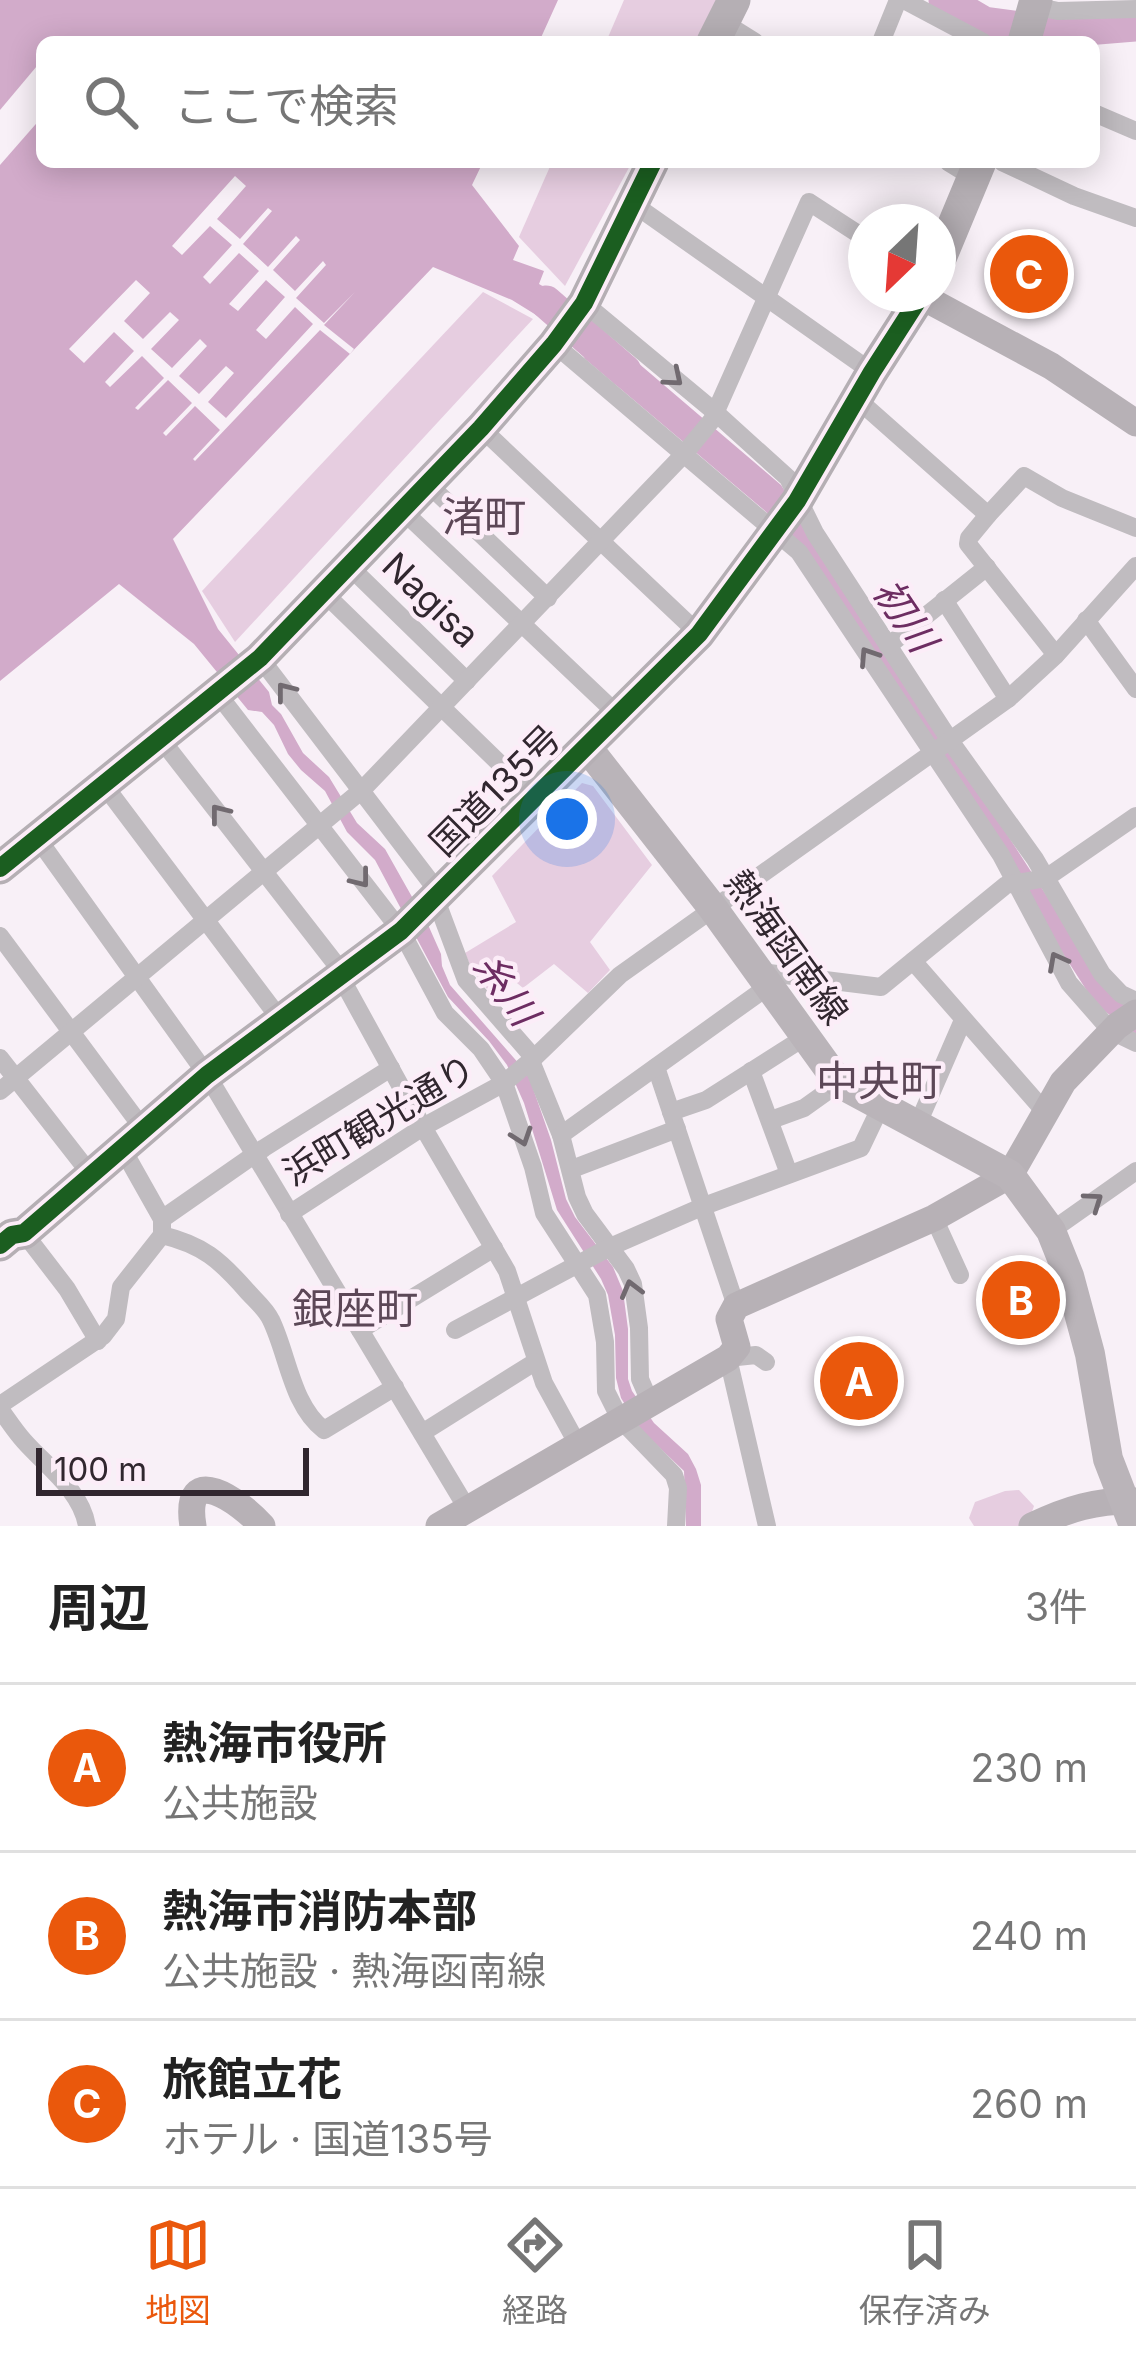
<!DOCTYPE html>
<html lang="ja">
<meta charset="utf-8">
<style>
:root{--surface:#fff;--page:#f6f6f6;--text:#222;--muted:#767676;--line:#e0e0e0;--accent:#ea580c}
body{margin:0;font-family:Inter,"Noto Sans JP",sans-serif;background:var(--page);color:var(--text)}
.compass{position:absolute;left:848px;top:204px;width:108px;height:108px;border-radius:50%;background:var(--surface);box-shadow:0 6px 30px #0003;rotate:205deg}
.scale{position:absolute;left:36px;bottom:30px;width:273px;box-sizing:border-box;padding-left:12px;border:6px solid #31272f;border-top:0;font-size:33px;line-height:42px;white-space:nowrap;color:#31272f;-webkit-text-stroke:9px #fcedf8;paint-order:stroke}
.you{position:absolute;left:567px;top:819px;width:42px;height:42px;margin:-30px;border:9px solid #fff;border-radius:50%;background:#1a73e8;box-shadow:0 0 0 18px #1a73e833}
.badge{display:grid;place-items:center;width:78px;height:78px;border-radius:50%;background:var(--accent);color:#fff;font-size:39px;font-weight:700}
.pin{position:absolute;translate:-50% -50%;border:6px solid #fff;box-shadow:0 3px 12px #0006}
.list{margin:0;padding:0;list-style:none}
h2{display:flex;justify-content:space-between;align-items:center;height:156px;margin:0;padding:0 48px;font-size:51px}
h2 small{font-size:39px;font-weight:400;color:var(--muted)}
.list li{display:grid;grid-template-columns:78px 1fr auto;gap:36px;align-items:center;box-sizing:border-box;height:168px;padding:0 48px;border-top:3px solid var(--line)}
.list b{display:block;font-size:45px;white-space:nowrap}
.list p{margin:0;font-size:39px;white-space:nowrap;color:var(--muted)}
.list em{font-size:39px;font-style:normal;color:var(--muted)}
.icon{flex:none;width:66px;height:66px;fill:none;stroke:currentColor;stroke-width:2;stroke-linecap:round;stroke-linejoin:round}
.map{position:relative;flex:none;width:1136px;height:1526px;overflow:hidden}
.search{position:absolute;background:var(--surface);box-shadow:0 6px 30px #0003;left:36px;right:36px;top:36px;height:132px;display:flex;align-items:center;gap:30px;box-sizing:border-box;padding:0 42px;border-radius:18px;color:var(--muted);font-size:45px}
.sheet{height:660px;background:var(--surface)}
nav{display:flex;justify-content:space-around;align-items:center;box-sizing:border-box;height:168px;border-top:3px solid var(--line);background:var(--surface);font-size:33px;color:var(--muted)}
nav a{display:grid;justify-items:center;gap:6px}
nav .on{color:var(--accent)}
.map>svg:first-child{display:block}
.green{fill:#e6cde0}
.water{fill:#d2abca}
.pier{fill:#f8f0f7}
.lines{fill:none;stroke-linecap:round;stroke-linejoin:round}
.river{stroke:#d2abca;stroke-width:33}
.street{stroke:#c0bcc0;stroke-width:18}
.secondary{stroke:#b7b1b6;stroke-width:27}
.primary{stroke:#bab4b9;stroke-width:30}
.highway{stroke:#b5afb4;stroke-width:33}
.cycleway-casing{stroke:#fcedf8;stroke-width:26}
.cycleway{stroke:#1b5e20;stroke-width:18}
.oneway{stroke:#716a70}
.labels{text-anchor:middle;stroke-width:9;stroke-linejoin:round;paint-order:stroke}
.street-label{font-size:36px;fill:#31272f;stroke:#fcedf8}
.water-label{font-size:39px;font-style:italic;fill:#6d2d62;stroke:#fcedf8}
.quarter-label{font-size:42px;fill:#5c4757;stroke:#fcedf8}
</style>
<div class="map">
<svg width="1136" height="1526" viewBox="0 0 1136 1526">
<rect width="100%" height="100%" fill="#f8f0f7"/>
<!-- green -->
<g class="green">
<path d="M 624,0 L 719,0 L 697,42 L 606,42 Z"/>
<path d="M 552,162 L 632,162 L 565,286 L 519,237 Z"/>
<path d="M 483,292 L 533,319 L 235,642 L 202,591 Z"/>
<path d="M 582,783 L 593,786 L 652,865 L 590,942 L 610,970 L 588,993 L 554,964 L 523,988 L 502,971 L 487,989 L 473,972 L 465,953 L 516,922 L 492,876 Z"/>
<path d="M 1019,1490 L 1034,1506 L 1029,1520 L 1019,1526 L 974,1526 L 969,1518 L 975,1502 L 1005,1491 Z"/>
</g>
<!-- water -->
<g class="water">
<path d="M 0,0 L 558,0 L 539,42 L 42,42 L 42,162 L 483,162 L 472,185 L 519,246 L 513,260 L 544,271 L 539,284 L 558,295 L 541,318 L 512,300 L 433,267 L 173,539 L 218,629 L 269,692 L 272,705 L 281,714 L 303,753 L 329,777 L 357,823 L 385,849 L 429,927 L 441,954 L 442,966 L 450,985 L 528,1074 L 551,1140 L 566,1199 L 575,1217 L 613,1267 L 623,1291 L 628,1329 L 628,1379 L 632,1391 L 654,1423 L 688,1454 L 696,1469 L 701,1485 L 701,1526 L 686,1526 L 684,1471 L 641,1430 L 621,1398 L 616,1378 L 615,1335 L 608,1295 L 601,1279 L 557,1210 L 524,1103 L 507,1065 L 489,1041 L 448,997 L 375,860 L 347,832 L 325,791 L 301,770 L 288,754 L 274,725 L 262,712 L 248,710 L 194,644 L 119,584 L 0,681 Z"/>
<path d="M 603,333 L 781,485 L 1111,995 L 1136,1014 L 1136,1034 L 1096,1005 L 804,550 L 764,510 L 584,358 Z"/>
</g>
<!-- pier -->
<g class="pier">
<path d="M 42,60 L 42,117 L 0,165 L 0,110 Z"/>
<path d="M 235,176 L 246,186 L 217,219 L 240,239 L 268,208 L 272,211 L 243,244 L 268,267 L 296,236 L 300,240 L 273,270 L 295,291 L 323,261 L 326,265 L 296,298 L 324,323 L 355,292 L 324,325 L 354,349 L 350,354 L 320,330 L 195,461 L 193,459 L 220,430 L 195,406 L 166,436 L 163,433 L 192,403 L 168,380 L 138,410 L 135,408 L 164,378 L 142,356 L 110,387 L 105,382 L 134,351 L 114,332 L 84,363 L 69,349 L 136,280 L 150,293 L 124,321 L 143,339 L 170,312 L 179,320 L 151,349 L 172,368 L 200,339 L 207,346 L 179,376 L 199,394 L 226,366 L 234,373 L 208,402 L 226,418 L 313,324 L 295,307 L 266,339 L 256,330 L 285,297 L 266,280 L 238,311 L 229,304 L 259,271 L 239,253 L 210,284 L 203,277 L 232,245 L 210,226 L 182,255 L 172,246 Z"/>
</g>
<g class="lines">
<!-- river -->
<g class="river">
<path d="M 945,0 L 984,23 L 1049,32 L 1136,25"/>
<path d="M 546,302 L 625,371"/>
</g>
<!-- street -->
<g class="street">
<path d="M 904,0 L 983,42"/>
<path d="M 1034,6 L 1058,11 L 1136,9"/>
<path d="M 723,22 L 755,42"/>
<path d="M 881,42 L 898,0"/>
<path d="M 1094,113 L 1136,131"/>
<path d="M 948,162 L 974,178"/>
<path d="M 1002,162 L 1074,196 L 1136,218"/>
<path d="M 632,203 L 872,372"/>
<path d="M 584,303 L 715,412 L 788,478 L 815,533 L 951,742 L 1035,859 L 1102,974 L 1121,994 L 1136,1001"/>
<path d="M 554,344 L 799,552 L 1001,855 L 1069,983 L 1111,1031 L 1136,1043"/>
<path d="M 857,399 L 988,515 L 969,538 L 968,544 L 1056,655"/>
<path d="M 481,428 L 699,634"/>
<path d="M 428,484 L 548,598"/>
<path d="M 403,511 L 617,714"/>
<path d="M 988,515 L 1024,476 L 1062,498 L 1136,528"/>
<path d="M 349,566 L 467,681"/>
<path d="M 324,593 L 533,796"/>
<path d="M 944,600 L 1008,699"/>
<path d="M 1086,620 L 1136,689"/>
<path d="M 888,646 L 987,567"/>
<path d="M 260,658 L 439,893"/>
<path d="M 217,693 L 401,931 L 445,1013 L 481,1049 L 504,1083 L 533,1167 L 544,1213 L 597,1295 L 605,1342 L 606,1391 L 620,1419 L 674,1475 L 678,1488 L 676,1526"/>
<path d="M 160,738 L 342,972"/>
<path d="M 104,785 L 280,1019"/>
<path d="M 38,839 L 207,1075 L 468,1510"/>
<path d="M 435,897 L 466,980 L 534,1058"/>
<path d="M 0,936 L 144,1130"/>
<path d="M 913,961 L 1046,1113"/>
<path d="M 761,972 L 881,987 L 1006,885 L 1046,878 L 1136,816"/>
<path d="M 339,974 L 423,1127 L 507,1271 L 544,1383 L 578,1445"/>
<path d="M 0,1058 L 92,1176"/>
<path d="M 531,1061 L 561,1135 L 577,1197 L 585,1214 L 626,1269 L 633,1284 L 639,1328 L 640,1379 L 650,1402"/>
<path d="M 656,1067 L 736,1306"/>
<path d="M 751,1071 L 789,1174"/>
<path d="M 0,1091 L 362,790 L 684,454 L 712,420 L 809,202 L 866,239"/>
<path d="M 671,1112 L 706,1100 L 805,1037"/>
<path d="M 771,1120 L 804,1108 L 839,1083"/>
<path d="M 917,1126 L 963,1020"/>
<path d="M 561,1135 L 770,985"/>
<path d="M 122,1148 L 162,1219"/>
<path d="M 572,1169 L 677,1129"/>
<path d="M 289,1214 L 423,1127 L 504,1083 L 534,1058 L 620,975 L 1008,699 L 1056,655 L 1136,566"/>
<path d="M 934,1218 L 960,1275"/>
<path d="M 1051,1231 L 1136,1171"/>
<path d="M 24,1233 L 67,1289 L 98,1341"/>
<path d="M 162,1235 C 203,1245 220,1260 247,1291 C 255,1300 266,1309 271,1320 C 288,1355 292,1406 324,1430 L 395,1387"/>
<path d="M 360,1330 L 494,1248"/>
<path d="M 455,1330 L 610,1247 L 704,1206 L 861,1148 L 881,1106"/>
<path d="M 766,1362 L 756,1355 L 728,1358 L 767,1526"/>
<path d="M 0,1405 L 103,1336 L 116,1319 L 121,1287 L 162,1235 L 162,1219 L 264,1148 L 391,1068"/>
<path d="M 0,1409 C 8,1420 15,1431 24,1441 C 46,1466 81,1490 87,1526"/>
<path d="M 422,1433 L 535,1362"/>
</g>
<!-- secondary -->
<g class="secondary">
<path d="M 921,296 L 1051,366 L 1136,423"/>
<path d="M 193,1526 C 182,1459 241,1502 262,1526"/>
<path d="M 439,1526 L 728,1358 L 737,1347 L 729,1319 L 736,1306 L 934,1218 L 1010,1175 L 1063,1082 L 1117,1026 L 1136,1013"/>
<path d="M 1032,1526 C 1067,1509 1097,1500 1136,1501"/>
</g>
<!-- primary -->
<path class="primary" d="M 586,746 L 712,907 L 839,1083 L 1010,1175 L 1051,1231 L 1069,1276 L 1090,1354 L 1108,1459 L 1134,1526"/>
<!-- highway -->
<g class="highway">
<path d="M 713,42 L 734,0"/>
<path d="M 1024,42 L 1036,0"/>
<path d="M 938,263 L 980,162"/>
<path d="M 0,868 L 260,658 L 481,428 L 554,344 L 584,303 L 653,162"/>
<path d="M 0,1245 L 12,1235 L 24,1233 L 207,1075 L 401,931 L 699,634 L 797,501 L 872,372 L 922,294"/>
</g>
<defs>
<g id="cycleway">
<path d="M 0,868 L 260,658 L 481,428 L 554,344 L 584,303 L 653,162"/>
<path d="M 0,1245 L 12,1235 L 24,1233 L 207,1075 L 401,931 L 699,634 L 797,501 L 872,372 L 922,294"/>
</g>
</defs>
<!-- cycleway casing -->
<use href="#cycleway" class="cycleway-casing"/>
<!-- cycleway -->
<use href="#cycleway" class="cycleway"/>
</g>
<!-- one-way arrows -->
<defs><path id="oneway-chevron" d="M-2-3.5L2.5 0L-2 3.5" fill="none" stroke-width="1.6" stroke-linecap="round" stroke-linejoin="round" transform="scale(3)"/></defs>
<g class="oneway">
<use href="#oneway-chevron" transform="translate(674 378) rotate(40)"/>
<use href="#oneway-chevron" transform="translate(868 656) rotate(-123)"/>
<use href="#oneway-chevron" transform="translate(285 691) rotate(-128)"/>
<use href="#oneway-chevron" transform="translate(219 813) rotate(-128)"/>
<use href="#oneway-chevron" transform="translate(361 879) rotate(52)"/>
<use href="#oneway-chevron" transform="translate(1057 961) rotate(-118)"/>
<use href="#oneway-chevron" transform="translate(522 1137) rotate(71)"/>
<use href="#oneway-chevron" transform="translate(1094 1201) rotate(-35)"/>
<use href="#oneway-chevron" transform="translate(631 1289) rotate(-105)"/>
</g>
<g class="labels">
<!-- street labels -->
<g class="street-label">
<text transform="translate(431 600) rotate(44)" y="13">Nagisa</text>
<text transform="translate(495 790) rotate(-45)" y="13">国道135号</text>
<text transform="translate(787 947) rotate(54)" y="13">熱海函南線</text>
<text transform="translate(379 1120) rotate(-31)" y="13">浜町観光通り</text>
</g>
<!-- water labels -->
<g class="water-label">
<text transform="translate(905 615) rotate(56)" y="14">初川</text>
<text transform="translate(506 989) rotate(54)" y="14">糸川</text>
</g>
<!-- quarter labels -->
<g class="quarter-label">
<text x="484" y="532">渚町</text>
<text x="879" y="1096">中央町</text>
<text x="355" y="1324">銀座町</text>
</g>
</g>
</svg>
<svg class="compass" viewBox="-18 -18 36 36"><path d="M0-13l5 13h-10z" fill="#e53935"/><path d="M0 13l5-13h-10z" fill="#767676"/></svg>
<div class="scale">100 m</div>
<div class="you"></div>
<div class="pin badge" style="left:859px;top:1381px">A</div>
<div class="pin badge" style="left:1021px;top:1300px">B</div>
<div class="pin badge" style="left:1029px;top:274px">C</div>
<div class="search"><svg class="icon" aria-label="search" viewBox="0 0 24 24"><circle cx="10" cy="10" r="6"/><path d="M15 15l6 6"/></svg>ここで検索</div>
</div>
<section class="sheet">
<h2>周辺<small>3件</small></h2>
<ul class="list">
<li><span class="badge">A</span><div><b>熱海市役所</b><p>公共施設</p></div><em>230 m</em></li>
<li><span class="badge">B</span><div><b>熱海市消防本部</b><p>公共施設 · 熱海函南線</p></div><em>240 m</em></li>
<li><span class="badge">C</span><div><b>旅館立花</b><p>ホテル · 国道135号</p></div><em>260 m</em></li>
</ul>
</section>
<nav>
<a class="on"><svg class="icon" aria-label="map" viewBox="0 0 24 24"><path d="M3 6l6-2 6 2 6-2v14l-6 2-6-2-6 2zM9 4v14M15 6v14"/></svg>地図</a>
<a><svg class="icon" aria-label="directions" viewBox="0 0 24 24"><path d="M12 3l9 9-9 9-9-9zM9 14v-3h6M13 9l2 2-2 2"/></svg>経路</a>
<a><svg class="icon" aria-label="saved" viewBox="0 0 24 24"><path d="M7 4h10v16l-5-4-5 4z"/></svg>保存済み</a>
</nav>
